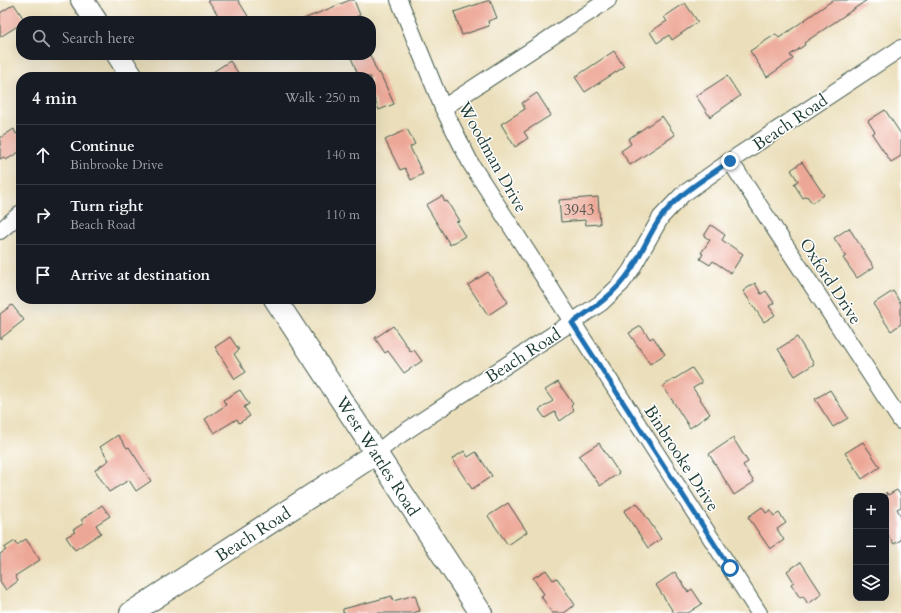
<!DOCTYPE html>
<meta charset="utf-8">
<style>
:root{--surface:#171b24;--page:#242831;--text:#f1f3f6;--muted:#9ea1a6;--line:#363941}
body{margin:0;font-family:Cardo,serif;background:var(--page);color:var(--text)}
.controls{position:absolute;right:12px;bottom:12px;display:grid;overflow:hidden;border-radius:8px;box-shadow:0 4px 16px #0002}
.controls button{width:36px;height:36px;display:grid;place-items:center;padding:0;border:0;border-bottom:1px solid var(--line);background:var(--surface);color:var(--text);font:20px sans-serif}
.stop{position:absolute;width:12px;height:12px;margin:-9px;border:3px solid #1f6fb2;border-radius:50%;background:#fff}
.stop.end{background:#1f6fb2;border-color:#fff;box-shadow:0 1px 4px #0008}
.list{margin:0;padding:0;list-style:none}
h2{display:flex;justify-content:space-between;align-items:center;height:52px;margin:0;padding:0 16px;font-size:17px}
h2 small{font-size:13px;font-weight:400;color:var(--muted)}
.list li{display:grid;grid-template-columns:26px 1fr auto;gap:12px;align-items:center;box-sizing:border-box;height:60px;padding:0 16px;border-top:1px solid var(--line)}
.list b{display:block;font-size:15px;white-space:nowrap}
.list p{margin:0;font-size:13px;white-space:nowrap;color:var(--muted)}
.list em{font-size:13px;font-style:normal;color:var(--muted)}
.icon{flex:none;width:22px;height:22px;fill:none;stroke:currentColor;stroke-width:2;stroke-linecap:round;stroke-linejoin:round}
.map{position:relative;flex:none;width:901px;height:613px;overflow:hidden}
.search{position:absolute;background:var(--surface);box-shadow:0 4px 16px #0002;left:16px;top:16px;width:360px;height:44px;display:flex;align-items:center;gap:10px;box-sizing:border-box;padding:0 14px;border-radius:16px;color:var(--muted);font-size:15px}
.panel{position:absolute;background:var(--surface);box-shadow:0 4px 16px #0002;left:16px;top:72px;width:360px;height:232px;border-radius:16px}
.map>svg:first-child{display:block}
.building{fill:#eda797}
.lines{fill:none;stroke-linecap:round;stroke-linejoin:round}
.street-casing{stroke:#3e5548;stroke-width:18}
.secondary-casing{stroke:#3e5548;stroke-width:24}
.street{stroke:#fff;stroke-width:16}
.secondary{stroke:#fff;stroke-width:22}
.route{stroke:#1f6fb2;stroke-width:5}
.labels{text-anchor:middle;stroke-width:3;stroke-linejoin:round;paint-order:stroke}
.number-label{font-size:15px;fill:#52584d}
.street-label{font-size:17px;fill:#1f3d34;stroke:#fff}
</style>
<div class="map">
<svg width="901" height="613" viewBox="0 0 901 613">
<rect width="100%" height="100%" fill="#fff"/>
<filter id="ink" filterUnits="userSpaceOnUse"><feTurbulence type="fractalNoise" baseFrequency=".025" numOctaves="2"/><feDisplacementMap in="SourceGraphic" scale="8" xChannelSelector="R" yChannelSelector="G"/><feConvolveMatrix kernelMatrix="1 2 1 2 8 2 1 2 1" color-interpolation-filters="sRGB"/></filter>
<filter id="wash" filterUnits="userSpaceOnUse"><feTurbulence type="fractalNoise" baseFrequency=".012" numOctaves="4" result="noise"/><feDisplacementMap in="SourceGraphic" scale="16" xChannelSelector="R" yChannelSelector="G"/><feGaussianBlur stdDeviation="0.9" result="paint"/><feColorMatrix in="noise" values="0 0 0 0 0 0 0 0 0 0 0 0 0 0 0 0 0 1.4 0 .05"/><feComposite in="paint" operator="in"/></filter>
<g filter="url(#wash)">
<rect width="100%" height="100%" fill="#ebdfbb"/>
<g id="blocks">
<!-- building -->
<g class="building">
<path d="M 208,0 L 238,0 L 251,21 L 222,21 Z"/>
<path d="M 350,0 L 354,0 L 360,15 L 356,17 L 358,21 L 299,21 Z"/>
<path d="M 490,0 L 497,18 L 488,21 L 489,26 L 462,35 L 454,12 Z"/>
<path d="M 833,0 L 867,0 L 804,43 L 805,45 L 790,55 L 793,59 L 767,77 L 750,51 L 776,34 L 779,38 Z"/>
<path d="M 685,3 L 698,22 L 672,40 L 669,35 L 657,43 L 650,32 L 667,21 L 664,17 Z"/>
<path d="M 14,4 L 25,21 L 21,21 L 21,24 L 0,37 L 0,13 Z"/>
<path d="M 614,51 L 624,67 L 585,92 L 575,77 Z"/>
<path d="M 350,55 L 370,55 L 378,74 L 380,73 L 394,104 L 379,110 L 374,98 L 371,99 L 371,77 L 359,77 Z"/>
<path d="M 230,61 L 241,77 L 205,77 Z"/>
<path d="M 727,76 L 740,96 L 710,117 L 696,96 Z"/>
<path d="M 537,93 L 551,115 L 524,132 L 528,138 L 515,147 L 501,124 L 525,109 L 522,103 Z"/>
<path d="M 885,110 L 901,134 L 901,156 L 891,162 L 872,134 L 875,132 L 868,121 Z"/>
<path d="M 662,116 L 675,135 L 630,165 L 621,151 L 631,144 L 628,139 Z"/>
<path d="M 14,129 L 16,134 L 21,131 L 21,151 L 6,160 L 4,157 L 0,159 L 0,138 Z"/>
<path d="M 407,129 L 415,144 L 410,147 L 423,174 L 411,180 L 405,168 L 400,170 L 385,140 Z"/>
<path d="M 802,162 L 824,195 L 812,203 L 807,196 L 803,198 L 794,184 L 798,181 L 791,170 Z"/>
<path d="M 442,196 L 445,202 L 447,201 L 459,221 L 456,222 L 465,236 L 450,245 L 426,205 Z"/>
<path d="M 598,197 L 600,224 L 586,225 L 585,220 L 561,222 L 559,200 Z"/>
<path d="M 711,225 L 725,235 L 722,240 L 743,254 L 731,273 L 713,261 L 710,265 L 700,259 L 703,254 L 701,253 L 710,240 L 704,236 Z"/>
<path d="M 849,228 L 874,267 L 857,278 L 843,258 L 846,256 L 834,238 Z"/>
<path d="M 488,272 L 508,302 L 488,315 L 468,285 Z"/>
<path d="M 755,283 L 761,294 L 766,291 L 774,303 L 769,306 L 775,315 L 764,322 L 743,291 Z"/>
<path d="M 893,291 L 901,304 L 901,324 L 891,331 L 873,304 Z"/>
<path d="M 12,305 L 24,320 L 0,339 L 0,314 Z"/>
<path d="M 393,326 L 411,352 L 414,350 L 422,361 L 404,373 L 388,351 L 385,353 L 375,338 Z"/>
<path d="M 641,326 L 650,339 L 653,337 L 665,354 L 650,364 L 629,333 Z"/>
<path d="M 230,337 L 239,350 L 234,354 L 246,372 L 235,379 L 215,347 Z"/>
<path d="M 797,337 L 814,364 L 795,376 L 778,349 Z"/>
<path d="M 692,368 L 702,383 L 693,388 L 710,414 L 690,428 L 663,386 Z"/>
<path d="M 558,382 L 573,404 L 571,406 L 574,411 L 560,421 L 555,412 L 545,418 L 539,410 L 553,401 L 545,390 Z"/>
<path d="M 240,390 L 249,404 L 244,407 L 250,416 L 239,423 L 237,419 L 214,433 L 205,419 L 226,405 L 223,400 Z"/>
<path d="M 830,390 L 848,418 L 833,427 L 815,399 Z"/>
<path d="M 118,435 L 127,448 L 129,447 L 151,481 L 136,491 L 129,480 L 109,492 L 95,470 L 109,460 L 100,447 Z"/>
<path d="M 733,438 L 748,462 L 743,465 L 754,482 L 734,495 L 709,454 Z"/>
<path d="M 863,442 L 880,467 L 862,479 L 845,453 Z"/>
<path d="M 599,443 L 619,473 L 600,486 L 579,456 Z"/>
<path d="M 464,451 L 468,457 L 476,452 L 492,476 L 472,489 L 452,459 Z"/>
<path d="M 897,490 L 901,496 L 901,507 L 897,509 L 901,516 L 901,540 L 894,544 L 886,532 L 886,492 L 888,495 Z"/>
<path d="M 508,503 L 527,532 L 508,545 L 488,516 Z"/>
<path d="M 637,503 L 661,539 L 648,548 L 624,511 Z"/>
<path d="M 102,505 L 110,516 L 96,525 L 101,533 L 75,550 L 66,537 L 75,532 L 73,530 L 84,523 L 81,520 Z"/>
<path d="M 762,507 L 766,513 L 770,510 L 774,516 L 779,513 L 786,523 L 777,529 L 784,540 L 770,549 L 748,517 Z"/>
<path d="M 26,539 L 40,560 L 15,576 L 18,581 L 6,590 L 0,581 L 0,554 L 6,550 L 4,548 L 15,541 L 17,545 Z"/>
<path d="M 801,562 L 822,594 L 808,604 L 803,596 L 800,598 L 791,584 L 794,582 L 787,571 Z"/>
<path d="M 546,570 L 553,580 L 557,578 L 575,605 L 564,613 L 552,613 L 541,596 L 544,594 L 533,578 Z"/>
<path d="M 675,572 L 688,592 L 692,589 L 702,604 L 688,613 L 674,613 L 656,585 Z"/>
<path d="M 415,595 L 420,611 L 412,613 L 343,613 L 343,609 L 392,596 L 393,601 Z"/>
</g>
</g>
</g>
<g filter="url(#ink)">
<use href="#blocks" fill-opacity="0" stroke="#3e5548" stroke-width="1"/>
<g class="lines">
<defs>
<g id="street">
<path d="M 399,0 L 443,108 L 471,164 L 759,613"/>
<path d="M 443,108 L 608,0"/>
<path d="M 730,161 L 901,421"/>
<path d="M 0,231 L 21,213"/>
<path d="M 375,454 L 394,439 L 601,303 L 621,284 L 631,270 L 661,217 L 682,195 L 730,161 L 901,48"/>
</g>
<g id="secondary">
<path d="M 82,0 L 96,21"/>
<path d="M 118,55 L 132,77"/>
<path d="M 275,299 L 481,613"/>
<path d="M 131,613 L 375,454"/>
</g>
</defs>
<!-- street casing -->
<use href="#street" class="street-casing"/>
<!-- secondary casing -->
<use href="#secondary" class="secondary-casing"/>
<!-- street -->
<use href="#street" class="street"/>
<!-- secondary -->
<use href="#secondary" class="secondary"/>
</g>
</g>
<g class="lines" filter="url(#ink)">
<!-- route -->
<path class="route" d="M 730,161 C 706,178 679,193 661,217 C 649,234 642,253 631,270 C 616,293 594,308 572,323 L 730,568"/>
</g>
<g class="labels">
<!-- number labels -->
<g class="number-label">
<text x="579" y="215">3943</text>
</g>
<!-- street labels -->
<g class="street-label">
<text transform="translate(790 122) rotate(-34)" y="6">Beach Road</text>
<text transform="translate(493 157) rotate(61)" y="6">Woodman Drive</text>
<text transform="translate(831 281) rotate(57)" y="6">Oxford Drive</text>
<text transform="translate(523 355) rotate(-33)" y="6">Beach Road</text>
<text transform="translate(378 456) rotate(57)" y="6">West Wattles Road</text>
<text transform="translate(682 458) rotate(57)" y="6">Binbrooke Drive</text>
<text transform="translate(253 534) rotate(-33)" y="6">Beach Road</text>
</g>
</g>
</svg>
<div class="controls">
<button>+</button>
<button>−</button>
<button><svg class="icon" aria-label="layers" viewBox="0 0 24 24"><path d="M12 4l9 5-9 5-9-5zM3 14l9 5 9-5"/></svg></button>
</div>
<div class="stop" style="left:730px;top:568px"></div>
<div class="stop end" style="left:730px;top:161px"></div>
<div class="search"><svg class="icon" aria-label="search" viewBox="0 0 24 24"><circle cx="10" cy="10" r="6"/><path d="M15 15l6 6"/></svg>Search here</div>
<section class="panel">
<h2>4 min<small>Walk · 250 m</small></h2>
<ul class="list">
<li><svg class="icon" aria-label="ahead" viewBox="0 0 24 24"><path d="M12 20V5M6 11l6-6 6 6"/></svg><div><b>Continue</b><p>Binbrooke Drive</p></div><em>140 m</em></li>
<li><svg class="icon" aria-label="right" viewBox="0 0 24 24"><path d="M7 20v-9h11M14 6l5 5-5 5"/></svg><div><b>Turn right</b><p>Beach Road</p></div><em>110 m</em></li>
<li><svg class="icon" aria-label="arrive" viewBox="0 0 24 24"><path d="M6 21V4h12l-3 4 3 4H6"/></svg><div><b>Arrive at destination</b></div></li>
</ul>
</section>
</div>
